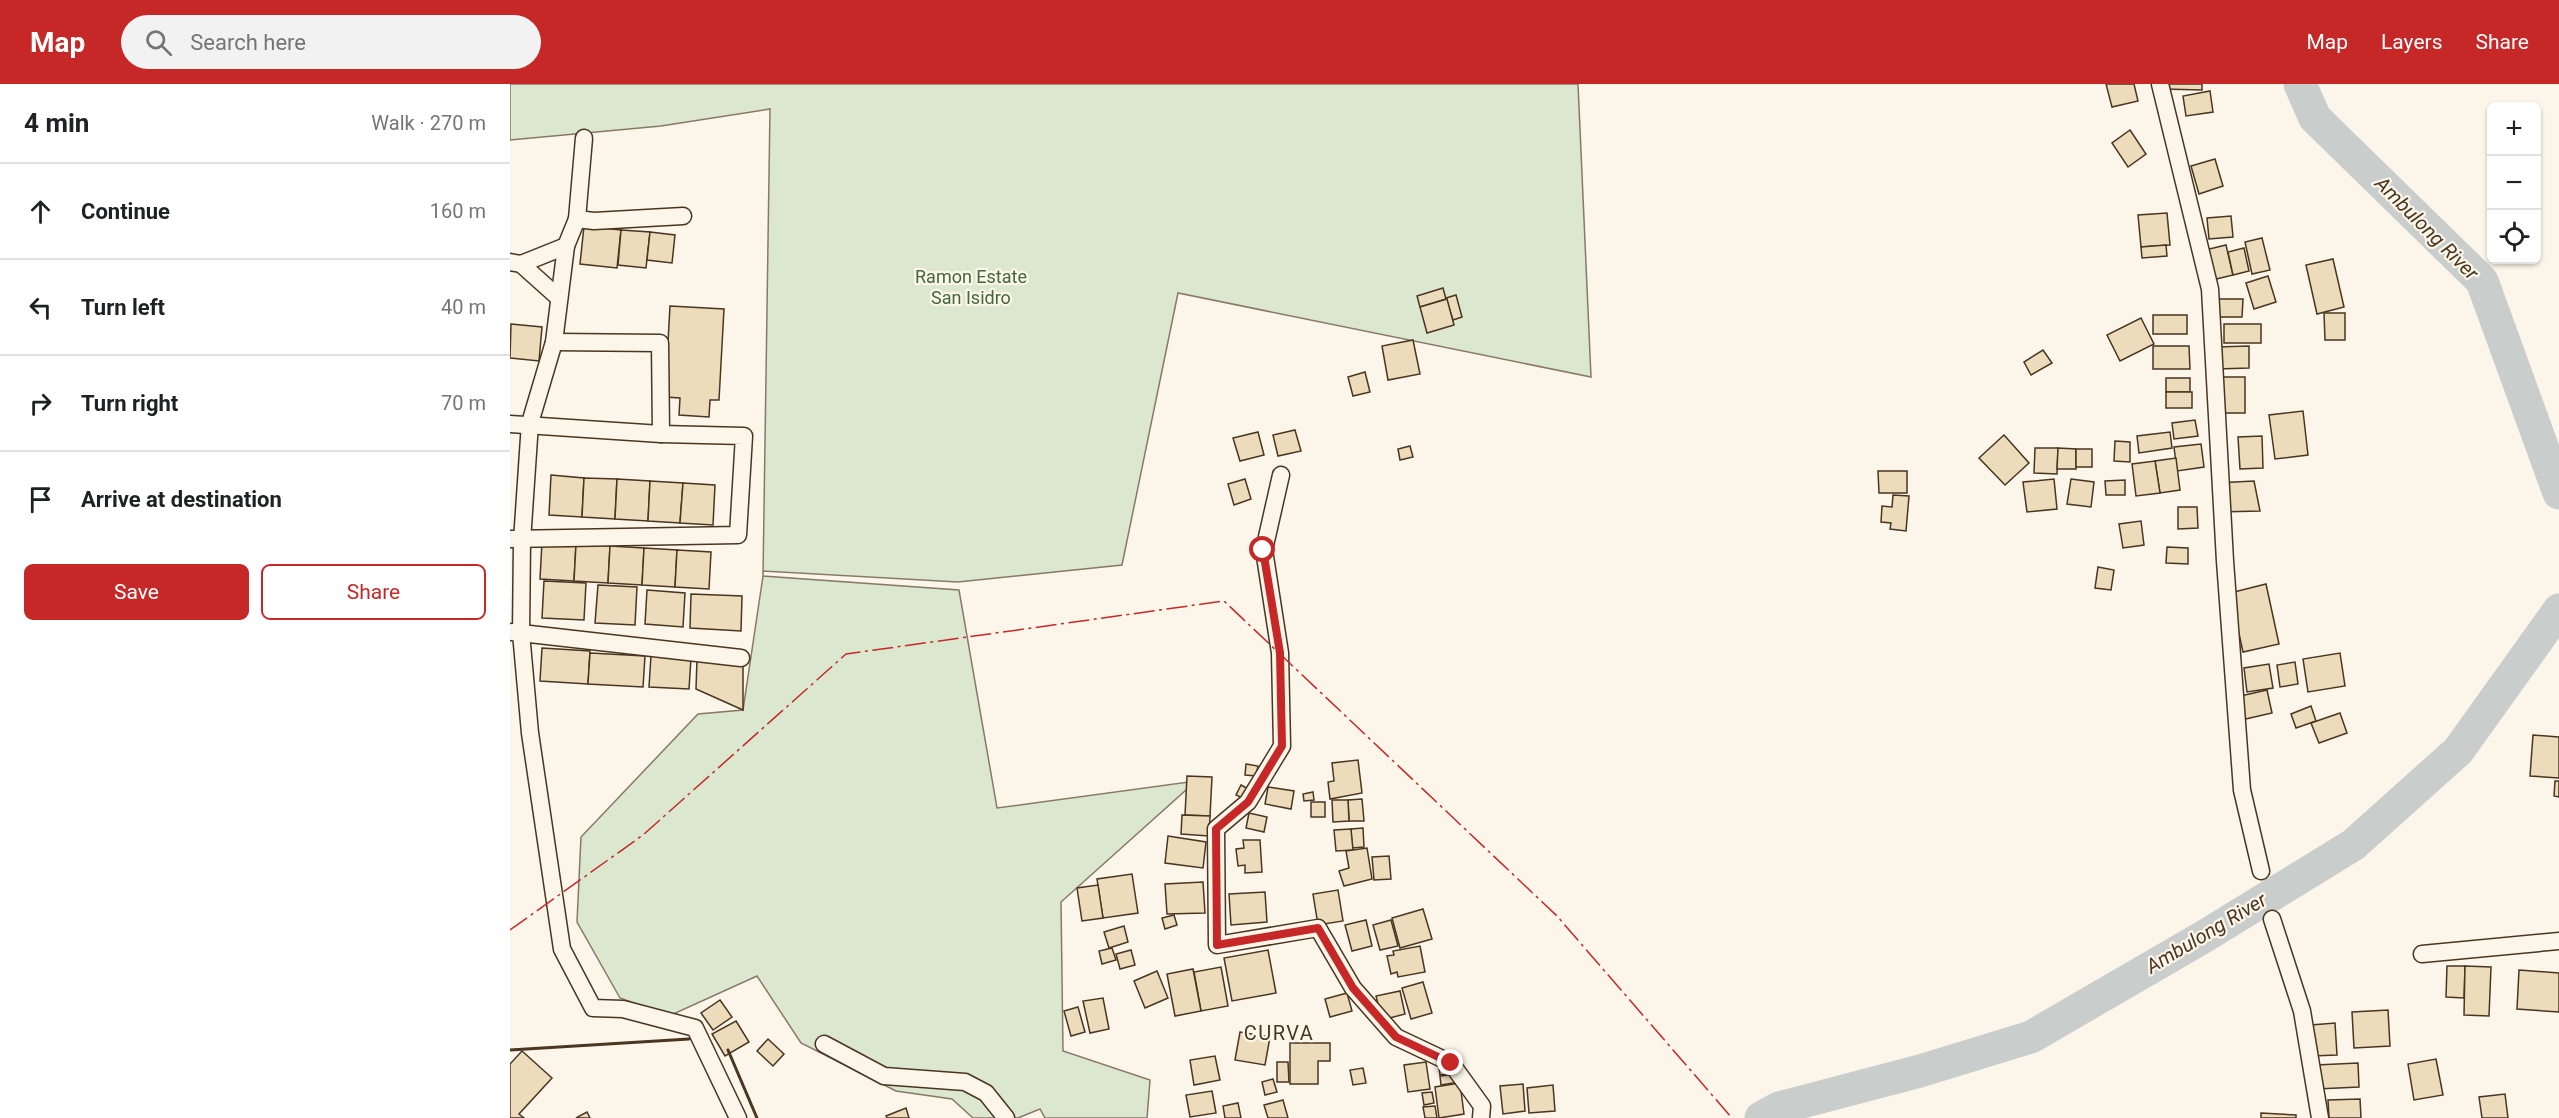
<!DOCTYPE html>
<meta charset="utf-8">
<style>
:root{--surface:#fff;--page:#f2f2f2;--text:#202124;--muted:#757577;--line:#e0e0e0;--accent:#c62828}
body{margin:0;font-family:Roboto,sans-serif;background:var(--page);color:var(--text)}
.controls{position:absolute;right:18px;top:18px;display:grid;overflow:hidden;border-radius:9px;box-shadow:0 2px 4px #0004}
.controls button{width:54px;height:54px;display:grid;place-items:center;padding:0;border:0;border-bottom:2px solid var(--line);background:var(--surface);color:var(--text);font:30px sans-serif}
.stop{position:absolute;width:18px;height:18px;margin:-14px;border:4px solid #c62828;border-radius:50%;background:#fff}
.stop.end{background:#c62828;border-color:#fff;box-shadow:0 2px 6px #0008}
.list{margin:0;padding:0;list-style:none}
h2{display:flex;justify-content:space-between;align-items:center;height:78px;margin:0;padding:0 24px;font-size:26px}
h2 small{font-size:20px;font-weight:400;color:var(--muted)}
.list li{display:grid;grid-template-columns:39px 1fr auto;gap:18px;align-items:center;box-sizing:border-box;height:96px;padding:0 24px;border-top:2px solid var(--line)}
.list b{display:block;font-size:22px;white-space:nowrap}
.list em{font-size:20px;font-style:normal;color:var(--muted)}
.actions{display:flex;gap:12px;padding:18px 24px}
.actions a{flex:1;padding:14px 0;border:2px solid var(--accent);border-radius:9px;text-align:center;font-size:21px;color:var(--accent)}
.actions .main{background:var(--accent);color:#fff}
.icon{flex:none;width:33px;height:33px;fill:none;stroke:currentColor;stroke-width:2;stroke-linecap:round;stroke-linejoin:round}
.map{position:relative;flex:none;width:2049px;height:1034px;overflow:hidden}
header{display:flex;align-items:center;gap:36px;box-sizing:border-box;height:84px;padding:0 30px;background:var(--accent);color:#fff}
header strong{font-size:28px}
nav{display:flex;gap:33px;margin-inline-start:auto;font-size:21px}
.search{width:420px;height:54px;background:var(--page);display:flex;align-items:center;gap:15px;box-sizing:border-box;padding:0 21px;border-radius:33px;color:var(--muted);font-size:22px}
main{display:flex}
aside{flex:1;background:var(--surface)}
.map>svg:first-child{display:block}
.green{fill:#dce7d0;stroke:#887966;stroke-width:1.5}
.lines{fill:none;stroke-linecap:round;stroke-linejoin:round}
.river{stroke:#c9cecd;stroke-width:33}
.building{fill:#ecdcbc;stroke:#4a3520;stroke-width:1.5}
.street-casing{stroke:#4a3520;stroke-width:19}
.street{stroke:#fbf6e9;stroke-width:16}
.wall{stroke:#4a3520;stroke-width:3}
.power{stroke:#c62828;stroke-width:1.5;stroke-dasharray:21 4.5 3 4.5;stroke-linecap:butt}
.route{stroke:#c62828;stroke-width:8}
.labels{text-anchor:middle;stroke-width:4.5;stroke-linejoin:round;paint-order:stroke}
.park-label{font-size:18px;fill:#436837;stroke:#fbf6e9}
.water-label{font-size:20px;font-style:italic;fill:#4a3520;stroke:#fbf6e9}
.neighbourhood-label{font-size:20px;letter-spacing:1.5px;fill:#4a3520;stroke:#fbf6e9}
</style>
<header>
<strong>Map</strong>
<div class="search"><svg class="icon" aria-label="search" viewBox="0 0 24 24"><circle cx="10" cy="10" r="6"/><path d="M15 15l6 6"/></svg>Search here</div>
<nav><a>Map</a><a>Layers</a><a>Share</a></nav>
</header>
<main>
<aside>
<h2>4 min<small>Walk · 270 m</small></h2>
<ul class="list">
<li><svg class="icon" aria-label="ahead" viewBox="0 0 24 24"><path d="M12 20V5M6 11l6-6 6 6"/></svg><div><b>Continue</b></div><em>160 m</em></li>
<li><svg class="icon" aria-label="left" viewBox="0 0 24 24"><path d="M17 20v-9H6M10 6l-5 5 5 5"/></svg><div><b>Turn left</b></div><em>40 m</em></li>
<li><svg class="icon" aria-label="right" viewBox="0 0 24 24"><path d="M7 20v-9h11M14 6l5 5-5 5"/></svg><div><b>Turn right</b></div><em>70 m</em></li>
<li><svg class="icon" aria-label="arrive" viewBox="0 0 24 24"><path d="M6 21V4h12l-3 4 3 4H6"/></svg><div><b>Arrive at destination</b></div></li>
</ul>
<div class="actions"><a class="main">Save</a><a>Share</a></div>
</aside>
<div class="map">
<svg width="2049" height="1034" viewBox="0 0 2049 1034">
<rect width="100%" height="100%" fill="#fbf6e9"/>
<!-- green -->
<path class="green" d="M 0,0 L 1068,0 L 1081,293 L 668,209 L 612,481 L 448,498 L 253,487 L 253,492 L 449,506 L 487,724 L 686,697 L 551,818 L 553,967 L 640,996 L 637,1034 L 535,1034 L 530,1025 L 508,1034 L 463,1034 L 442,1015 L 386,1007 L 291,959 L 247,892 L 159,932 L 110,914 L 67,838 L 71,753 L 188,630 L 233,626 L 253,492 L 260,25 L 151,42 L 0,56 Z"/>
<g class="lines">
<!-- river -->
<g class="river">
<path d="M 1790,0 L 1805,34 L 1972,197 L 2049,409"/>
<path d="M 1251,1034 L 1269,1024 L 1410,987 L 1521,953 L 1695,852 L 1843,761 L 1948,667 L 2049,526"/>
</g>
</g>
<!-- building -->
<g class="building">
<path d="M 1596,0 L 1624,0 L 1628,17 L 1602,23 Z"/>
<path d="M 1653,0 L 1692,0 L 1692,6 L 1653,5 Z"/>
<path d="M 1700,7 L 1703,28 L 1676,32 L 1673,12 Z"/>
<path d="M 1620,46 L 1636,70 L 1618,83 L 1602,59 Z"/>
<path d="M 1705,75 L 1713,102 L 1689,110 L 1681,82 Z"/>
<path d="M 1657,129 L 1660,161 L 1631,163 L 1628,131 Z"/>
<path d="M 1721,132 L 1723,153 L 1699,155 L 1697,134 Z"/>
<path d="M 74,142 L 111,146 L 107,184 L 70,180 Z"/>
<path d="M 111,146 L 140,148 L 136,184 L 108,181 Z"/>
<path d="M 140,148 L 165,151 L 162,179 L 137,176 Z"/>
<path d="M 1752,154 L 1760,186 L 1742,190 L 1735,158 Z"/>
<path d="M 1656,161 L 1657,172 L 1632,174 L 1631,163 Z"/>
<path d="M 1716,161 L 1723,191 L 1698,197 L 1691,167 Z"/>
<path d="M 1734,164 L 1739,187 L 1723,191 L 1718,168 Z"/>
<path d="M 1823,175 L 1834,223 L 1807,230 L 1796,181 Z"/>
<path d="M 1758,192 L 1766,218 L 1744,225 L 1736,199 Z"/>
<path d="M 933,204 L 936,215 L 910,223 L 907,212 Z"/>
<path d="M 946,211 L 952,233 L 943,236 L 936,214 Z"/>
<path d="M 937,215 L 944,241 L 917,249 L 910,223 Z"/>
<path d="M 1707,215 L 1733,215 L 1732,233 L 1707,233 Z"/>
<path d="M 160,222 L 214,225 L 209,316 L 200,316 L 199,333 L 169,331 L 170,314 L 155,313 Z"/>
<path d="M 1814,229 L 1835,229 L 1835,256 L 1815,256 Z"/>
<rect x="1643" y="231" width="34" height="19"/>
<path d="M 1631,234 L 1644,260 L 1610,277 L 1597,251 Z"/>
<path d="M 1,240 L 32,243 L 29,277 L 0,274 Z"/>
<rect x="1714" y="240" width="37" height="19"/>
<path d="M 903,256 L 910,290 L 878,296 L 872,262 Z"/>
<path d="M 1643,262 L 1679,262 L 1680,285 L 1643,285 Z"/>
<path d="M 1739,262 L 1739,284 L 1707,285 L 1706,263 Z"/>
<path d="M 1533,266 L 1542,279 L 1521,291 L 1514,278 Z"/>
<path d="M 855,288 L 860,308 L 843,312 L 838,293 Z"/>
<rect x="1709" y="293" width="26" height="36"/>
<rect x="1656" y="294" width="24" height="14"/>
<rect x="1656" y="308" width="26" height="16"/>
<path d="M 1793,327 L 1798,371 L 1765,375 L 1759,331 Z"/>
<path d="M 1685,336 L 1688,352 L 1664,355 L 1662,339 Z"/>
<path d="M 785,346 L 791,367 L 768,372 L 763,351 Z"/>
<path d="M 748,348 L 754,371 L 730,377 L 723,354 Z"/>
<path d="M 1660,348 L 1662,364 L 1629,369 L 1627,352 Z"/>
<path d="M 1494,351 L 1519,379 L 1495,401 L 1469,374 Z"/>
<path d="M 1752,352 L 1753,384 L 1730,385 L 1728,353 Z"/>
<path d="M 1605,357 L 1620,358 L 1620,378 L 1604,377 Z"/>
<path d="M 1691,360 L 1694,383 L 1667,387 L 1664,363 Z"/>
<path d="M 900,362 L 903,373 L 890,376 L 888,365 Z"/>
<path d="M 1525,364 L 1548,364 L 1547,390 L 1524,389 Z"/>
<path d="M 1548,364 L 1566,365 L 1566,385 L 1547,385 Z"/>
<rect x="1566" y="365" width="16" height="18"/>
<path d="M 1666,374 L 1670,406 L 1650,409 L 1645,377 Z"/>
<path d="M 1645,377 L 1650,409 L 1626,412 L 1622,380 Z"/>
<path d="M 1368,387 L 1397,387 L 1397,409 L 1369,409 Z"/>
<path d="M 41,391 L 74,394 L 72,433 L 39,431 Z"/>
<path d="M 74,394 L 107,395 L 105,435 L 72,433 Z"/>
<path d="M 107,395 L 140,397 L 138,437 L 105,435 Z"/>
<path d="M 735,395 L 741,415 L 724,421 L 718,400 Z"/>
<path d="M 1544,395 L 1547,425 L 1517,428 L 1513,398 Z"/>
<path d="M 1561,395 L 1584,398 L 1581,423 L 1557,420 Z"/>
<path d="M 1615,396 L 1615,411 L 1596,411 L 1595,397 Z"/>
<path d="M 140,397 L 173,399 L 170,439 L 138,437 Z"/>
<path d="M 1744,397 L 1750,427 L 1708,428 L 1706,399 Z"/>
<path d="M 173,399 L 205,401 L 203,441 L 170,439 Z"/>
<path d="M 1383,411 L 1399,412 L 1396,447 L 1380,445 L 1381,439 L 1371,438 L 1372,422 L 1382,423 Z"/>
<path d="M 1668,423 L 1687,423 L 1688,444 L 1668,445 Z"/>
<path d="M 1631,437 L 1634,461 L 1613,464 L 1609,440 Z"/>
<path d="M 32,458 L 66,460 L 64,497 L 30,495 Z"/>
<path d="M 66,460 L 100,462 L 98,499 L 64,497 Z"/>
<path d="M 100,462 L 134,464 L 132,501 L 98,499 Z"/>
<path d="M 1657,463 L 1678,464 L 1678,480 L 1656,479 Z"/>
<path d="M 134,464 L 167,466 L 165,503 L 132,501 Z"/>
<path d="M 167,466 L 201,468 L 199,505 L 165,503 Z"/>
<path d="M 1588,483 L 1604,486 L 1601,506 L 1585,504 Z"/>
<path d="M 34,497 L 76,499 L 74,536 L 32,534 Z"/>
<path d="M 1756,500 L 1769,560 L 1733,568 L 1720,509 Z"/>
<path d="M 88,501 L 127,503 L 125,541 L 85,539 Z"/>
<path d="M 137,506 L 175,509 L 173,543 L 135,540 Z"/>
<path d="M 181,510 L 232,512 L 231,547 L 180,544 Z"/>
<path d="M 32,564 L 80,567 L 78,600 L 30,597 Z"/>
<path d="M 80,569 L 135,572 L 133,603 L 78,600 Z"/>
<path d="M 1830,569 L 1835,602 L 1798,608 L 1793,575 Z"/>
<path d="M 141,571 L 181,574 L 179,605 L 139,603 Z"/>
<path d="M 187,575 L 233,577 L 233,626 L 186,605 Z"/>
<path d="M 1785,578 L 1788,600 L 1770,603 L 1767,581 Z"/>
<path d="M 1759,580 L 1763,604 L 1737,608 L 1734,584 Z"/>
<path d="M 1757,606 L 1762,629 L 1731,636 L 1726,613 Z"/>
<path d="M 1801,622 L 1806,637 L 1786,644 L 1781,630 Z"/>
<path d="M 1830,629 L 1837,649 L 1809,659 L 1801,639 Z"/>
<path d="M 2023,651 L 2049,653 L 2049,694 L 2020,692 Z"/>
<path d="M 848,676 L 852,709 L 820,715 L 818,698 L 824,697 L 822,679 Z"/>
<path d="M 736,680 L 748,682 L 746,692 L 735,691 Z"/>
<path d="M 677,692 L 702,693 L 700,732 L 675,731 Z"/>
<path d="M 2045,697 L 2049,697 L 2049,713 L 2044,712 Z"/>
<path d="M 731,701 L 742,707 L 737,716 L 726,711 Z"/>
<path d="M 758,703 L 784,707 L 781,725 L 755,720 Z"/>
<path d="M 803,708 L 804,716 L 794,717 L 793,710 Z"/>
<path d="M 852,715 L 854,737 L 839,737 L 838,716 Z"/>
<path d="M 822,716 L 838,716 L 839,737 L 823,738 Z"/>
<rect x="801" y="718" width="14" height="15"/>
<path d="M 739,729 L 757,733 L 754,748 L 736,744 Z"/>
<path d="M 672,731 L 700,732 L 699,752 L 671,750 Z"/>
<path d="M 853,744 L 854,763 L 842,764 L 841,745 Z"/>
<path d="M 841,745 L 843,766 L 826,767 L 824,746 Z"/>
<path d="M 658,752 L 696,758 L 693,784 L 655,779 Z"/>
<path d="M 733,756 L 750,756 L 752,788 L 735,789 L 735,781 L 728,782 L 726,765 L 734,764 Z"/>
<path d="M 857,764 L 862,795 L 834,802 L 829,787 L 839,784 L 836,767 Z"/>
<path d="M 879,772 L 881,795 L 864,796 L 862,773 Z"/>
<path d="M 622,790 L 628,829 L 593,834 L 587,795 Z"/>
<path d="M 693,798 L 695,829 L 657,830 L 655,800 Z"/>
<path d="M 588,801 L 593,834 L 572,837 L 567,804 Z"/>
<path d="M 828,806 L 833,837 L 808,841 L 803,810 Z"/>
<path d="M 755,808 L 757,838 L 721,841 L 719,810 Z"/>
<path d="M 913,825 L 922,855 L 890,864 L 882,834 Z"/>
<path d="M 664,831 L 667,841 L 655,845 L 652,834 Z"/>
<path d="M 856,836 L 862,862 L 842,867 L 835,841 Z"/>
<path d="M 881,836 L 888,862 L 870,866 L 863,841 Z"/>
<path d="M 614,842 L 618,858 L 599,864 L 594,848 Z"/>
<path d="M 910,862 L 915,888 L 888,893 L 887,888 L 881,890 L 877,872 L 884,871 L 883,867 Z"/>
<path d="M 602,864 L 606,876 L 592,880 L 589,867 Z"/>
<path d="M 621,866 L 625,881 L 610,885 L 606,870 Z"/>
<path d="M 758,866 L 766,909 L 722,917 L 714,874 Z"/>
<path d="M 1937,882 L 1955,882 L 1954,914 L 1936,913 Z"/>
<path d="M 1955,882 L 1981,883 L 1979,932 L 1954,931 Z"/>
<path d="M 711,883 L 718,922 L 691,927 L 684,888 Z"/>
<path d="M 683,885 L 691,927 L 665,932 L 657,890 Z"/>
<path d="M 2009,886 L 2049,889 L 2049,928 L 2007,925 Z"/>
<path d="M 647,887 L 658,914 L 635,924 L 624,897 Z"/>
<path d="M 913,898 L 922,929 L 901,935 L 892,904 Z"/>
<path d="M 890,907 L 895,930 L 872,936 L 866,912 Z"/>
<path d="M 837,909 L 842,927 L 820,933 L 815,915 Z"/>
<path d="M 593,914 L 599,945 L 580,949 L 573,917 Z"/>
<path d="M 210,916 L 222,933 L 203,946 L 191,929 Z"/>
<path d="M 568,923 L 575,948 L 561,952 L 554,927 Z"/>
<path d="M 1878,926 L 1880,962 L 1844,964 L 1842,928 Z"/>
<path d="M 226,937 L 239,958 L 215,972 L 202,950 Z"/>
<path d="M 1825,939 L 1827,971 L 1802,972 L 1801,941 Z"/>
<path d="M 730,948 L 760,953 L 755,981 L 725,976 Z"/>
<path d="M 258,955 L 274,970 L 263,982 L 247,967 Z"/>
<path d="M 780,959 L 820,959 L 820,977 L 808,977 L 808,1000 L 780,1000 Z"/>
<path d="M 12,967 L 42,994 L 9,1030 L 14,1034 L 0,1034 L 0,980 Z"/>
<path d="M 705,972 L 710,996 L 684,1001 L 680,976 Z"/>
<path d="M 1926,975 L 1933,1011 L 1904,1016 L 1898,980 Z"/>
<path d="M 767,978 L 778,978 L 779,998 L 767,998 Z"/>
<path d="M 916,978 L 920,1005 L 898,1008 L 894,981 Z"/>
<path d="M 1848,979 L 1849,1003 L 1807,1005 L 1806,981 Z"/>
<path d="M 941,983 L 942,990 L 930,991 L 929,984 Z"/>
<path d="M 853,984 L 856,999 L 843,1001 L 840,986 Z"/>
<path d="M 947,990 L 949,998 L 931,1001 L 930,992 Z"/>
<path d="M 763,995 L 767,1008 L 755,1011 L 752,998 Z"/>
<path d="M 950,999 L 954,1030 L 929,1034 L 925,1003 Z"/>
<path d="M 1013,1000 L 1015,1027 L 993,1030 L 990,1002 Z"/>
<path d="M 1043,1001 L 1045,1027 L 1019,1029 L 1017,1004 Z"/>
<path d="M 702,1007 L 706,1029 L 680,1033 L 676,1011 Z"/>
<path d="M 922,1008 L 924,1019 L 914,1021 L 912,1009 Z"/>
<path d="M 1995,1010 L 1998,1034 L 1972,1034 L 1969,1013 Z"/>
<path d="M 1850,1015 L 1851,1034 L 1819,1034 L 1818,1016 Z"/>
<path d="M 773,1016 L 778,1034 L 758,1034 L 754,1021 Z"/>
<path d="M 728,1019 L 731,1034 L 715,1034 L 713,1022 Z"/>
<path d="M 925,1022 L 927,1034 L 915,1034 L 913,1023 Z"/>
<path d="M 396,1024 L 399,1034 L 377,1034 L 376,1032 Z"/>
<path d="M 77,1028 L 80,1034 L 66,1034 Z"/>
<path d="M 1751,1029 L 1786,1031 L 1786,1034 L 1751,1034 Z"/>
</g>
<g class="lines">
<defs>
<g id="street">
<path d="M 1650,0 L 1700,205 L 1715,477 L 1732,706 L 1751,787"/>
<path d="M 67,135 L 74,54"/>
<path d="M 56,162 L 44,258 L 20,339 L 12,457 L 11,549 L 20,649 L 52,865 L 83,924 L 113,925 L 185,944 L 228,1034"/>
<path d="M 0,178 L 11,180 L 56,162 L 67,135 L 84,137 L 173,132"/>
<path d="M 11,180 L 49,214"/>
<path d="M 44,258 L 150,259 L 151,350"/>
<path d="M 0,340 L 151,350 L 234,352 L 228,451 L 0,455"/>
<path d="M 771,391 L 754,466 L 770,569 L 772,662 L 738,718 L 706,745 L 707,861 L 808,844 L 843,904 L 886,953 L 941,979 L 972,1022 L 971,1034"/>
<path d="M 2,548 L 231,574"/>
<path d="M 1762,835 L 1792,927 L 1810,1034"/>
<path d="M 1912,870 L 2049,857"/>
<path d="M 314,960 L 374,992 L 455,998 L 476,1009 L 496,1034"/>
</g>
</defs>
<!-- street casing -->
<use href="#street" class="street-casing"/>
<!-- street -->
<use href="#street" class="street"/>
<!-- wall -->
<g class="wall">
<path d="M 0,966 L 179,955"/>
<path d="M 218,966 L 247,1034"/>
</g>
<!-- power -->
<path class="power" d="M 0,846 L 133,751 L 336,570 L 714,517 L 1047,832 L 1222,1034"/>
</g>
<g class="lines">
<!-- route -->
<path class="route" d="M 753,466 L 770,569 L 772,662 L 738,718 L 706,745 L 707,861 L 808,844 L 843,904 L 886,953 L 941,979"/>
</g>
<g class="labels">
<!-- park labels -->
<g class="park-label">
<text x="461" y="199">Ramon Estate<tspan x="461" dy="21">San Isidro</tspan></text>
</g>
<!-- water labels -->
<g class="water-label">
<text transform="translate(1917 144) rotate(45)" y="7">Ambulong River</text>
<text transform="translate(1696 849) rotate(-31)" y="7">Ambulong River</text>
</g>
<!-- neighbourhood labels -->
<g class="neighbourhood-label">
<text x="769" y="956">CURVA</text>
</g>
</g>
</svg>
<div class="controls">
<button>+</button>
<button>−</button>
<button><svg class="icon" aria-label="locate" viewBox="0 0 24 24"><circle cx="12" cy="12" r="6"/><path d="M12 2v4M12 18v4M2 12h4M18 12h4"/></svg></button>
</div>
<div class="stop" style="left:753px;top:466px"></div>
<div class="stop end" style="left:941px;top:979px"></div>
</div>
</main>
